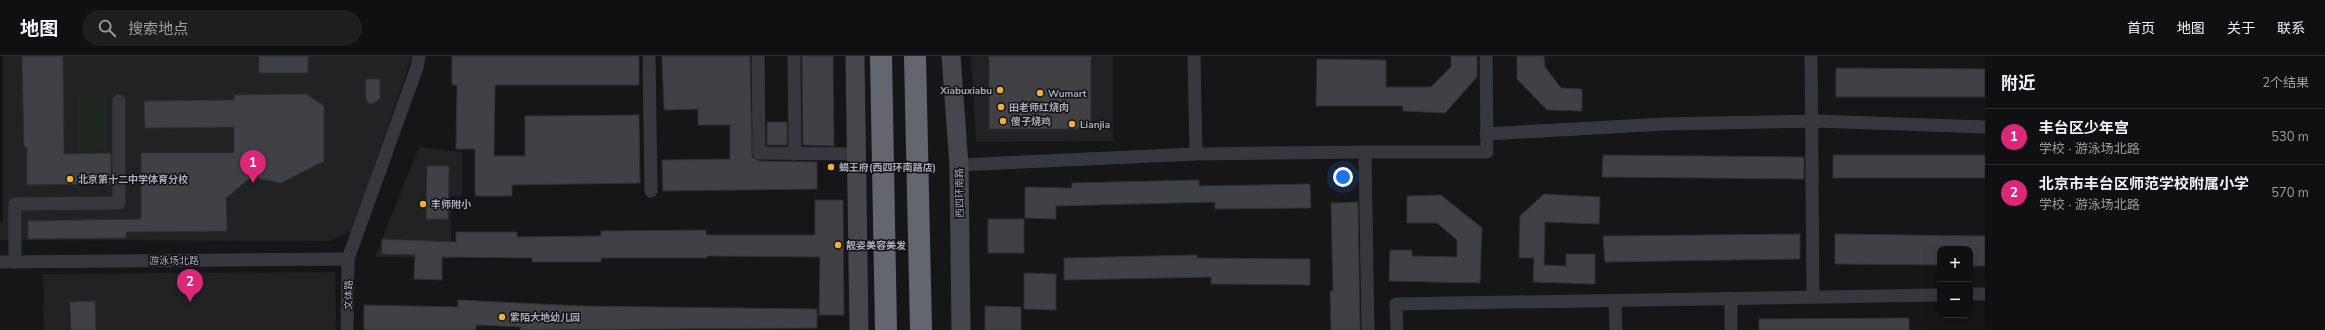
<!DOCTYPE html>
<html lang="zh">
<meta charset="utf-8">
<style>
:root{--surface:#101012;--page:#1e1e20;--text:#f1f3f6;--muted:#9c9d9f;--line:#303032;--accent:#db2777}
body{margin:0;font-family:"Nunito Sans","Noto Sans SC",sans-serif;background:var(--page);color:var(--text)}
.controls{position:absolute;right:12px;bottom:12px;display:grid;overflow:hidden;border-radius:8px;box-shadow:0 4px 16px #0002}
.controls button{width:36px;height:36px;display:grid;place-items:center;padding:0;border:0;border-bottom:1px solid var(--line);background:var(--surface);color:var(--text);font:20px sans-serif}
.you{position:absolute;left:1343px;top:121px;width:14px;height:14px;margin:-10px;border:3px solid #fff;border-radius:50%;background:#1a73e8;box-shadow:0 0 0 6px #1a73e833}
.badge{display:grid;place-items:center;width:26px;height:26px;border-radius:50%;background:var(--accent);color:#fff;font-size:13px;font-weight:700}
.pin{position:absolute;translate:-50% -33px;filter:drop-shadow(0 1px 2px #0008)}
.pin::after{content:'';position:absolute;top:21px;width:14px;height:12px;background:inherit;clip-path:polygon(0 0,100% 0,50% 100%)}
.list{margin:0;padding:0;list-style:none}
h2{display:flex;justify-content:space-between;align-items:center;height:52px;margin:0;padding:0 16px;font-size:17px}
h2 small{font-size:13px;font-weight:400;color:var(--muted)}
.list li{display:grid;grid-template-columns:26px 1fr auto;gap:12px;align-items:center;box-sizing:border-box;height:56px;padding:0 16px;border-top:1px solid var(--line)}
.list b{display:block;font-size:15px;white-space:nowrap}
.list p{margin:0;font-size:13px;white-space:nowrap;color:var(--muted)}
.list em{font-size:13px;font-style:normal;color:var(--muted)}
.icon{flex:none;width:22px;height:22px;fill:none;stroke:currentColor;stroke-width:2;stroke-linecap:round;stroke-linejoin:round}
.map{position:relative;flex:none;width:1985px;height:274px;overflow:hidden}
header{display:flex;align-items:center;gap:24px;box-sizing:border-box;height:56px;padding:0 20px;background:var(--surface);border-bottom:1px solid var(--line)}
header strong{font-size:19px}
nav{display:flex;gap:22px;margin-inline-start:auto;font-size:14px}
.search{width:280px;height:36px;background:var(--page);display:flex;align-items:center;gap:10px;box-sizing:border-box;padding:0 14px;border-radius:22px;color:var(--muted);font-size:15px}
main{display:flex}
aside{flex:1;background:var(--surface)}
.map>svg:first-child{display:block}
.built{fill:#222225}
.green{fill:#1e261f}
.building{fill:#404145;stroke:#303034}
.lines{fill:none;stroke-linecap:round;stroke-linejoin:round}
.street{stroke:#37383d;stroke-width:13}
.secondary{stroke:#45474d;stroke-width:19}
.highway{stroke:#63666e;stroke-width:22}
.poi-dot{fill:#f2b134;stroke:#111113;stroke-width:1.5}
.labels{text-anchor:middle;stroke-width:3;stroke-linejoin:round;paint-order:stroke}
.poi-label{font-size:10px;font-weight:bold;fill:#a8adb8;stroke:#111113;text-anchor:start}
.street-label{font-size:10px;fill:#a8adb8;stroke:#111113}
</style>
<header>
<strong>地图</strong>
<div class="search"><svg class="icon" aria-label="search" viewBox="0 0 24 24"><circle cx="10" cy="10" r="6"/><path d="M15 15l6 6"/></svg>搜索地点</div>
<nav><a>首页</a><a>地图</a><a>关于</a><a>联系</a></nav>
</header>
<main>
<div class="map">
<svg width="1985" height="274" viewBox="0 0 1985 274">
<rect width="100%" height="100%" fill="#161618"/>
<!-- built -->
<g class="built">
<path d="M 3,0 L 412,0 L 352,175 L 329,185 L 0,184 L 0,166 L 3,165 Z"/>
<path d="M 971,0 L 1113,0 L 1113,85 L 976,86 Z"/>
<path d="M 419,91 L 462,96 L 462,140 L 451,140 L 451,202 L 375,201 Z"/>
<path d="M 335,216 L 336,274 L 44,274 L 43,218 Z"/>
</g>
<!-- green -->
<path class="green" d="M 75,41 L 109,41 L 110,95 L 76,96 Z"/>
<!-- building -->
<g class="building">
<path d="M 22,0 L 63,0 L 64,98 L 111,97 L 111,128 L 27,129 L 27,91 L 24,91 Z"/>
<rect x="259" y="0" width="49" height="17"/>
<path d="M 452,0 L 639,0 L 639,29 L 495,29 L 494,100 L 525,100 L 525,60 L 639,59 L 640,127 L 512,129 L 512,140 L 475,140 L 475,93 L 456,93 L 457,29 L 452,29 Z"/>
<path d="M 662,0 L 750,0 L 752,101 L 759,105 L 817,106 L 817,133 L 663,135 L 662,104 L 730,103 L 730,69 L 698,69 L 698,53 L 664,54 Z"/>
<path d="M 802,0 L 833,0 L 834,90 L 803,89 Z"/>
<rect x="989" y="0" width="102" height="73"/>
<path d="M 1451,0 L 1477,0 L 1477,21 L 1445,57 L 1403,55 L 1403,50 L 1316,50 L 1317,3 L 1386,4 L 1386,31 L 1431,31 L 1451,11 Z"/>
<path d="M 1517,0 L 1544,0 L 1545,11 L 1561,32 L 1582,33 L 1582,55 L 1547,54 L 1517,23 Z"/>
<path d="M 1836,12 L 1985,13 L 1985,41 L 1836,41 Z"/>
<path d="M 366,23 L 380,23 L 380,43 L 372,48 L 368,47 L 366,43 Z"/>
<path d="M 306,38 L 324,50 L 324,105 L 281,127 L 251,121 L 226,142 L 227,175 L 126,176 L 126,182 L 28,183 L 28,165 L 141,163 L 141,97 L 234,97 L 234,71 L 145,72 L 144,45 L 234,44 L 234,39 Z"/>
<rect x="767" y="66" width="20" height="23"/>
<path d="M 1603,99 L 1804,101 L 1804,123 L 1602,121 Z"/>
<rect x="1833" y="99" width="152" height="23"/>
<path d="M 427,110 L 449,110 L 448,163 L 426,163 Z"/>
<path d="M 1199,124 L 1199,130 L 1310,128 L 1311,152 L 1215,153 L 1215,146 L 1056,150 L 1056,163 L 1025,162 L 1025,131 L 1072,132 L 1072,127 Z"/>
<path d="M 1544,138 L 1600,141 L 1599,168 L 1545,166 L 1544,209 L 1566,210 L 1566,198 L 1595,198 L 1595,228 L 1533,226 L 1534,202 L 1519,202 L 1520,160 Z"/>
<path d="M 1441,139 L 1482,172 L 1480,227 L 1389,225 L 1390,194 L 1412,194 L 1412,200 L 1457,201 L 1457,184 L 1437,167 L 1407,167 L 1407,140 Z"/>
<path d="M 815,144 L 843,144 L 844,259 L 819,259 L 820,201 L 707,200 L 707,202 L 601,202 L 601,206 L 532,206 L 532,202 L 442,201 L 442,224 L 414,223 L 415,199 L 382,198 L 382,183 L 456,186 L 456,176 L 517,176 L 517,181 L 601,180 L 601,175 L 706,174 L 706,179 L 815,179 Z"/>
<path d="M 1358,146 L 1360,274 L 1331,274 L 1330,235 L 1333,235 L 1331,147 Z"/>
<rect x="988" y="163" width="36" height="34"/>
<path d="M 1800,178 L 1800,203 L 1605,206 L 1603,180 Z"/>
<path d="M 1835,178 L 1985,180 L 1985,210 L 1970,210 L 1970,193 L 1940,193 L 1940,209 L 1835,208 Z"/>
<path d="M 1197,199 L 1197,202 L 1310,203 L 1310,229 L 1211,228 L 1211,221 L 1064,224 L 1064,202 Z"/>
<path d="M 1024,217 L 1056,218 L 1056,254 L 1024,253 Z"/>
<path d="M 458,244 L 584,250 L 817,253 L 817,272 L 520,274 L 521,271 L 476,269 L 476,274 L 364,274 L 364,249 L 458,251 Z"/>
<path d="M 95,245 L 96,274 L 71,274 L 70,246 Z"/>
<path d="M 985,250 L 1021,251 L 1021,274 L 985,274 Z"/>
<path d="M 1909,262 L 1909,274 L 1759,274 L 1759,263 Z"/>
</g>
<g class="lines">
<!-- street -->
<g class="street">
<path d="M 649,0 L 651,135"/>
<path d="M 758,0 L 759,97 L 857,98"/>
<path d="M 794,0 L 795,98"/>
<path d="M 1194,0 L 1196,98"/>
<path d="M 1811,0 L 1813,241"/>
<path d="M 1486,78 L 1664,68 L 1816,65 L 1985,71"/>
<path d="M 959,109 L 1196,98 L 1365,96"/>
<path d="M 0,206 L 348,203"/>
<path d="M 15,206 L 15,148 L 119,147 L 119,45"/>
<path d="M 1970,238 L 1985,238"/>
<path d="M 1615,245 L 1616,274"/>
<path d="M 347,274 L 348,203 L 417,11 L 419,0"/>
<path d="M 1368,274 L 1365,96 L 1487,96 L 1486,0"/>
<path d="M 1397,274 L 1396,248 L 1940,239"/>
<path d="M 1731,274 L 1731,242"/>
</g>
<!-- secondary -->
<g class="secondary">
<path d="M 855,0 L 859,274"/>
<path d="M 951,0 L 959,109 L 961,274"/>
</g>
<!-- highway -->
<g class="highway">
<path d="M 881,0 L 886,274"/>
<path d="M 915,0 L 921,274"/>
</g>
</g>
<!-- markers -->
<g class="poi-dot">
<circle cx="1000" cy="34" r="4"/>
<circle cx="1040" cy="37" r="4"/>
<circle cx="1001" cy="51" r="4"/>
<circle cx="1003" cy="65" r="4"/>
<circle cx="1072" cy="68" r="4"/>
<circle cx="831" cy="111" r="4"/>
<circle cx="70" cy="123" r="4"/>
<circle cx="423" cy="148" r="4"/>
<circle cx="838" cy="189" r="4"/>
<circle cx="502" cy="261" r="4"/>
</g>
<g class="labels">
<!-- poi labels -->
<g class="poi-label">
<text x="992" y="38" text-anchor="end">Xiabuxiabu</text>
<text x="1048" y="41">Wumart</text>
<text x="1009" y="55">田老师红烧肉</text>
<text x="1011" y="69">傻子烧鸡</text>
<text x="1080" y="72">Lianjia</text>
<text x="839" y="115">蝎王府(西四环南路店)</text>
<text x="78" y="127">北京第十二中学体育分校</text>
<text x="431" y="152">丰师附小</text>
<text x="846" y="193">靓姿美容美发</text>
<text x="510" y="265">紫陌大地幼儿园</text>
</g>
<!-- street labels -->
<g class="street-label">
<text transform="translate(959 137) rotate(-91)" y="4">西四环南路</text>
<text x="174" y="208">游泳场北路</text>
<text transform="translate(348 239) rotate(-89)" y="4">文体路</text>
</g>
</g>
</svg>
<div class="controls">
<button>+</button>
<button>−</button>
</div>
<div class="you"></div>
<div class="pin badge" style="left:253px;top:127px">1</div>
<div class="pin badge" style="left:190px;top:246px">2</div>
</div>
<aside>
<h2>附近<small>2个结果</small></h2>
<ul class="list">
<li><span class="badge">1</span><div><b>丰台区少年宫</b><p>学校 · 游泳场北路</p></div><em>530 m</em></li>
<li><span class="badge">2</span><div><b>北京市丰台区师范学校附属小学</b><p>学校 · 游泳场北路</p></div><em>570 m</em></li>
</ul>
</aside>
</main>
